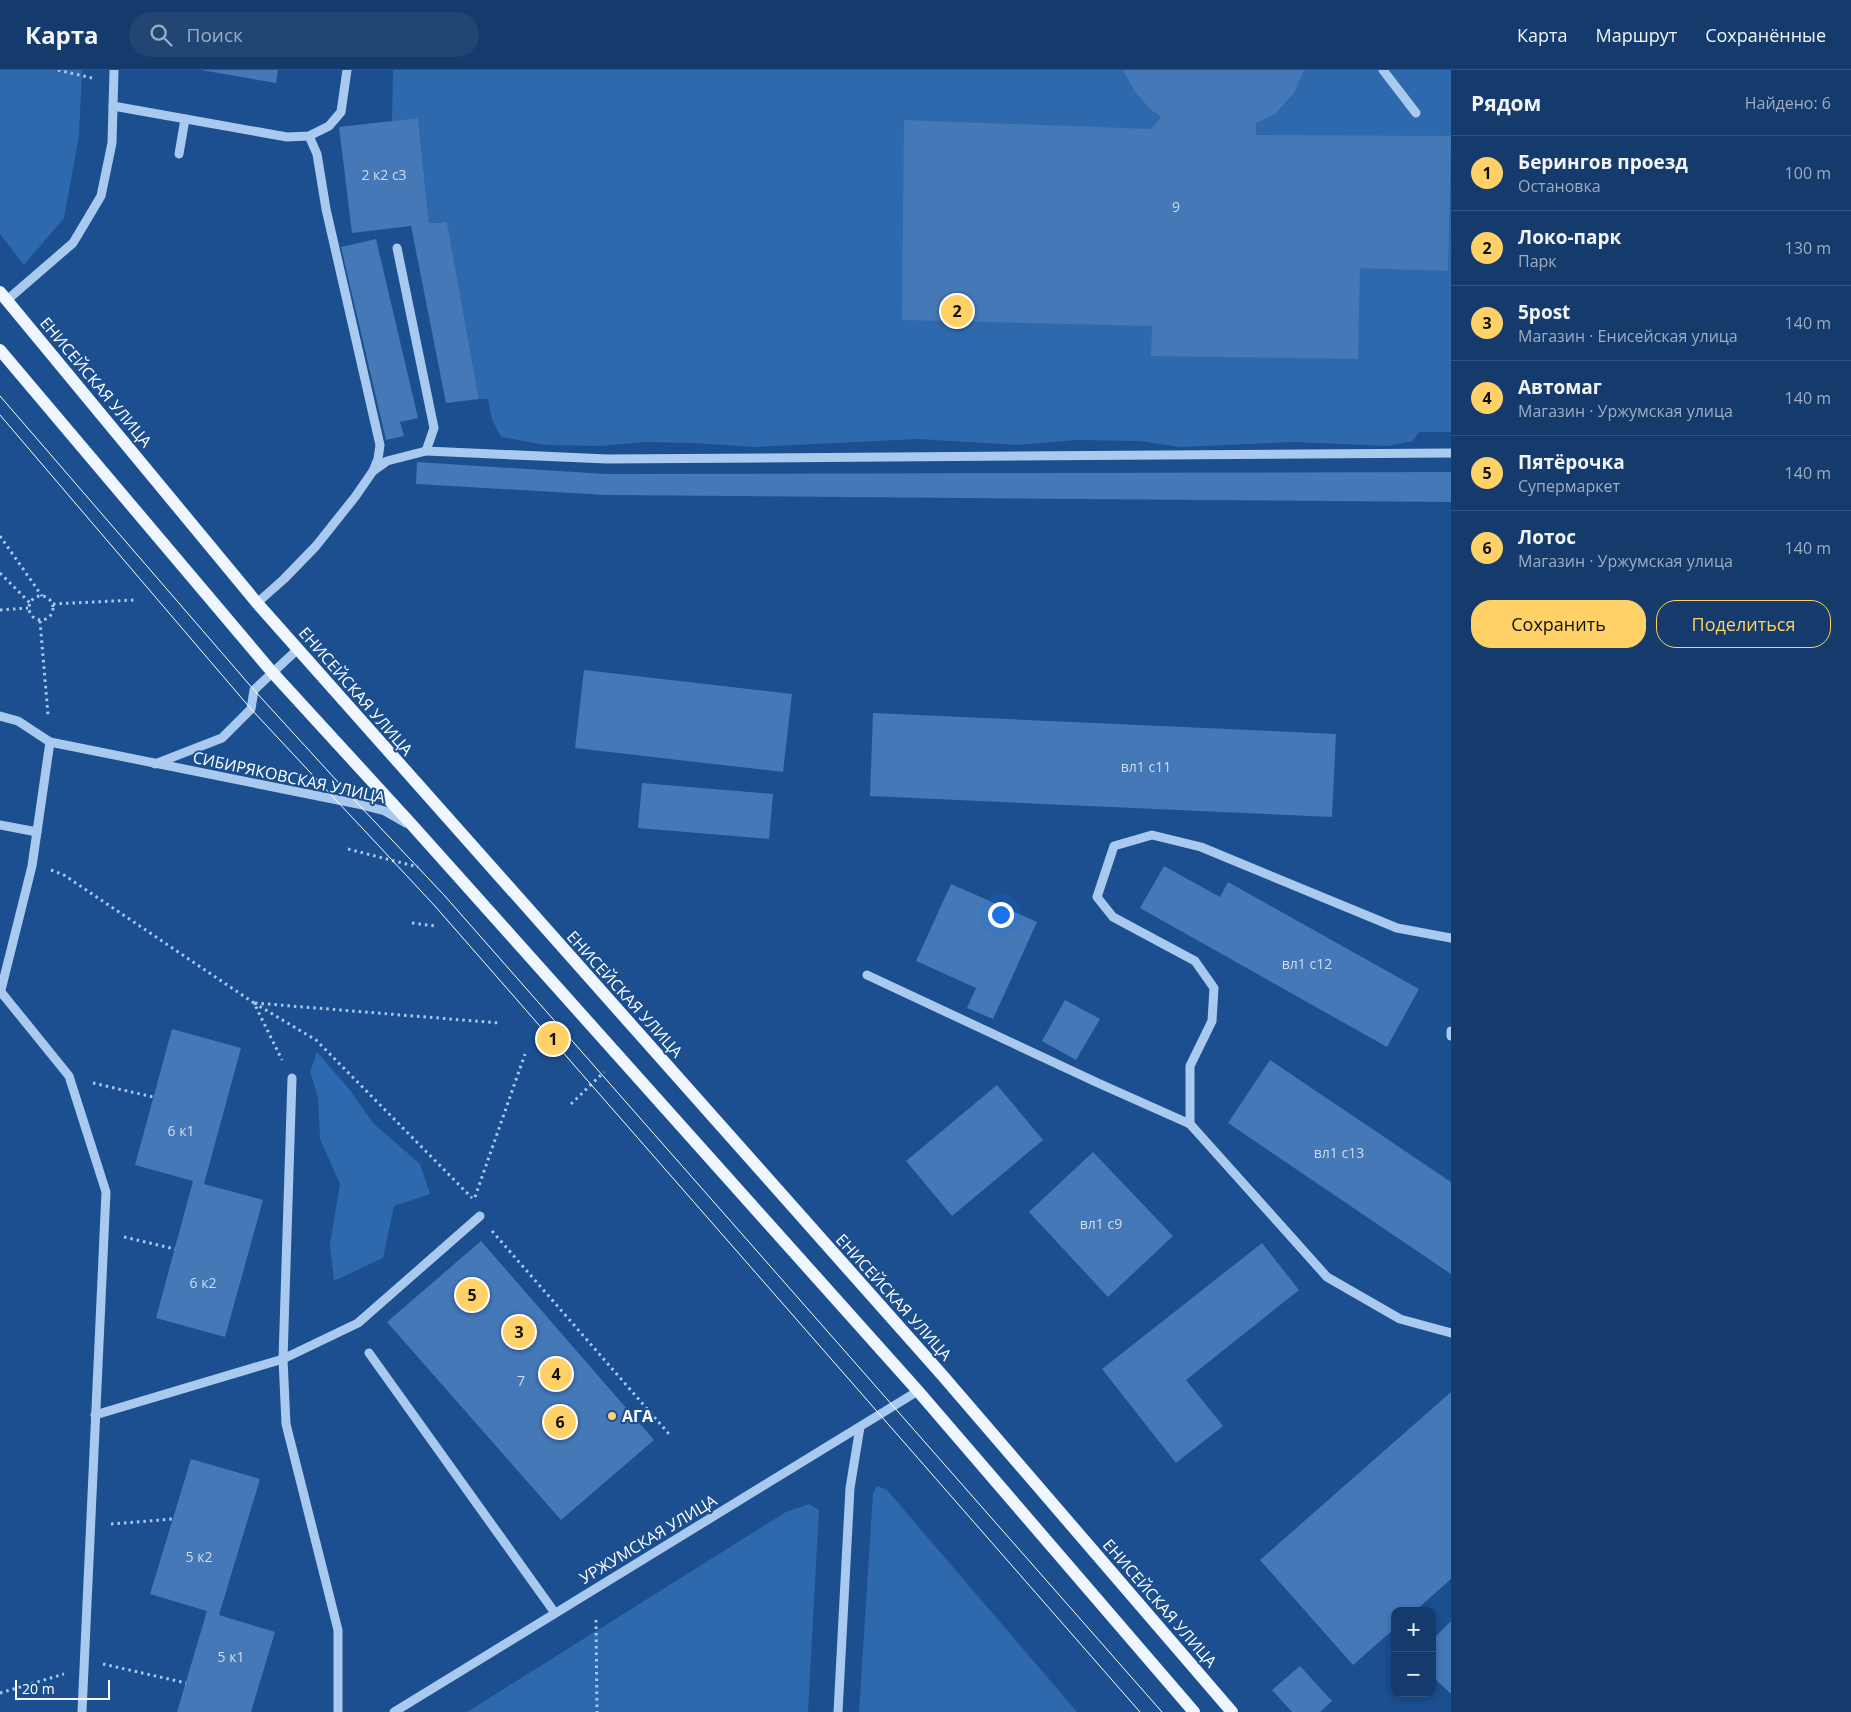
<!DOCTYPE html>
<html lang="ru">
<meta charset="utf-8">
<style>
:root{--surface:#143b6b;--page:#214673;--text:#f1f3f6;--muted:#9dadc1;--line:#33557e;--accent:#ffd166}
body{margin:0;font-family:"Open Sans",sans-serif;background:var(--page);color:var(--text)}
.controls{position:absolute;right:15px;bottom:15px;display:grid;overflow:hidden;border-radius:10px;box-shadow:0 2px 8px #0003}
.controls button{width:45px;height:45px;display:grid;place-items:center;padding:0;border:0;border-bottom:1px solid var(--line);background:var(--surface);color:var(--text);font:25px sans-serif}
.scale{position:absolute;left:15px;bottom:12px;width:95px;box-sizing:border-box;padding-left:5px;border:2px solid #fff;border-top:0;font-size:14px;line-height:18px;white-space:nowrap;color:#fff;-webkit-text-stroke:4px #1b4f8f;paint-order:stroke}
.you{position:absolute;left:1000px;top:844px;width:18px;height:18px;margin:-12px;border:4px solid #fff;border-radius:50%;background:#1a73e8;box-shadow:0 0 0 8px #1a73e833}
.badge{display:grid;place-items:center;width:32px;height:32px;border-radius:50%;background:var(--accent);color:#111;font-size:16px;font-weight:700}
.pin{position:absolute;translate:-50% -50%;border:2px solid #fff;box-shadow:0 1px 5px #0006}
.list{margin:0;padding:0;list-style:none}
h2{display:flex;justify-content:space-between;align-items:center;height:65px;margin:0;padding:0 20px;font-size:21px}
h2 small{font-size:16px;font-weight:400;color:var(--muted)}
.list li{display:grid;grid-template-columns:32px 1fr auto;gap:15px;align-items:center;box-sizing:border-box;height:75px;padding:0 20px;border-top:1px solid var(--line)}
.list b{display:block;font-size:19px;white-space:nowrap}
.list p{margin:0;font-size:16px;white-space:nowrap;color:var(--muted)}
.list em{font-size:16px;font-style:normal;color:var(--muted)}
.actions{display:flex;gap:10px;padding:15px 20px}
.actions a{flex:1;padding:11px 0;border:1px solid var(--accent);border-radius:20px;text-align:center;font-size:18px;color:var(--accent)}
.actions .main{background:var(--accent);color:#111}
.icon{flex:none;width:28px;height:28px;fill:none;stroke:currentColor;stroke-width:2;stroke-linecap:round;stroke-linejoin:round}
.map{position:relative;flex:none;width:1451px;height:1642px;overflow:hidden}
header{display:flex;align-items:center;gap:30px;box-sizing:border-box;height:70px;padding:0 25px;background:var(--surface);border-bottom:1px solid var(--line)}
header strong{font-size:24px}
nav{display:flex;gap:28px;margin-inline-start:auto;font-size:18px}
.search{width:350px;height:45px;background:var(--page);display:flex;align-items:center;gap:12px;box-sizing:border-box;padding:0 18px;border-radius:28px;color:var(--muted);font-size:19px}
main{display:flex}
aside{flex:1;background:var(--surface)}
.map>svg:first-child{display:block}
.green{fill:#2e69ad}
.building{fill:#4478b7}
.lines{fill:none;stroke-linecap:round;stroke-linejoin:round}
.path{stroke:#a9c9ee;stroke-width:3;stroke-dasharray:2.5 4;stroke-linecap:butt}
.minor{stroke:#a9c9ee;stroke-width:9}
.major{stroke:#f0f6ff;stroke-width:12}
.tram{stroke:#fff;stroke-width:1}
.poi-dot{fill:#ffd166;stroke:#1b4f8f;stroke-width:2}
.labels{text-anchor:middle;stroke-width:4;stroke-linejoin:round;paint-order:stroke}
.number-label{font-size:14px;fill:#d0dded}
.street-label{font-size:16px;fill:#fff;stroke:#1b4f8f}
.poi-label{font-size:16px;font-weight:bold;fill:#fff;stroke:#1b4f8f;text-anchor:start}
</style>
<header>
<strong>Карта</strong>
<div class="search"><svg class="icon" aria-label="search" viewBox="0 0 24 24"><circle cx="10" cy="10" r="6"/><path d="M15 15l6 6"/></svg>Поиск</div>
<nav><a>Карта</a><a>Маршрут</a><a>Сохранённые</a></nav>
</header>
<main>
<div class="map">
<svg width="1451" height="1642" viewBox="0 0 1451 1642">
<rect width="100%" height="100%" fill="#1b4f8f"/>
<!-- green -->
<g class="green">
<path d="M 0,0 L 82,0 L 79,65 L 64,148 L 24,195 L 0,164 Z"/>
<path d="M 393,0 L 1451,0 L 1451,362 L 1419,362 L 1413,371 L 1388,376 L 1294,372 L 1181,377 L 1139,371 L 1077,370 L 1017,375 L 918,369 L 754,377 L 695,373 L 646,372 L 601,376 L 546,375 L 501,367 L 492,350 L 488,329 L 479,329 L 447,152 L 429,153 L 418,48 L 392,51 Z"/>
<path d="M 317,982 L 350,1020 L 373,1053 L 420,1094 L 430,1124 L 394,1136 L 383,1188 L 334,1211 L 330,1175 L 340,1114 L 320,1069 L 318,1027 L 310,1002 Z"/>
<path d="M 877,1416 L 887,1420 L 1077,1642 L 859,1642 L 873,1423 Z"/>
<path d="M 809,1434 L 819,1440 L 808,1642 L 467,1642 L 786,1442 Z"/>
</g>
<!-- building -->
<g class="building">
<path d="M 201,0 L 278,0 L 276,13 Z"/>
<path d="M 1123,0 L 1304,0 L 1294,23 L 1275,44 L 1256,53 L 1256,65 L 1451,66 L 1448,201 L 1360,198 L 1358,289 L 1151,286 L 1152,256 L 902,250 L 904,50 L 1151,59 L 1161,47 L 1151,40 L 1135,22 Z"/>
<path d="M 418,48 L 429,153 L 447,152 L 479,329 L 446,333 L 411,156 L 352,163 L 339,57 Z"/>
<path d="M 376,169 L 418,348 L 400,352 L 404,366 L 386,370 L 341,177 Z"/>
<path d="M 417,392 L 606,404 L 1451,402 L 1451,432 L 606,425 L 416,414 Z"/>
<path d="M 584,600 L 792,624 L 783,702 L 575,678 Z"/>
<path d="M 873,643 L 1336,664 L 1332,747 L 870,726 Z"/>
<path d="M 642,713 L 773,724 L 769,769 L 638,758 Z"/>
<path d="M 1164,796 L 1220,827 L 1228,812 L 1419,919 L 1387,977 L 1140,838 Z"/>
<path d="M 951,814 L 1037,852 L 993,949 L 967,938 L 976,918 L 916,891 Z"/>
<path d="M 1065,930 L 1100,949 L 1076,990 L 1042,971 Z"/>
<path d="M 172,959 L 241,978 L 204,1114 L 263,1130 L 225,1267 L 156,1248 L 193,1111 L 135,1095 Z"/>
<path d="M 1270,990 L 1451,1112 L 1451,1204 L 1228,1053 Z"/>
<path d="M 997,1015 L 1043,1070 L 952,1146 L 906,1091 Z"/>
<path d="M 1093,1082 L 1173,1166 L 1108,1227 L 1029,1142 Z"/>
<path d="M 481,1171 L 654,1370 L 561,1450 L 387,1252 Z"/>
<path d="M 1262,1173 L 1299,1220 L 1186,1310 L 1223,1356 L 1176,1393 L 1102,1299 Z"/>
<path d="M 1451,1322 L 1451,1509 L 1415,1541 L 1395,1541 L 1395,1558 L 1353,1595 L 1260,1490 Z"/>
<path d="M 191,1389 L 260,1409 L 219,1545 L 275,1562 L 251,1642 L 177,1642 L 207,1541 L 150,1524 Z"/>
<path d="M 1451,1551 L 1451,1624 L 1432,1606 L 1432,1570 Z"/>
<path d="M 1300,1596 L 1332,1631 L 1320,1642 L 1292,1642 L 1272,1620 Z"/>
</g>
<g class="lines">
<!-- path -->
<g class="path">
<path d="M 58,0 L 92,8"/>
<path d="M 0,466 L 42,526"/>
<path d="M 0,503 L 30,533"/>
<circle cx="41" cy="538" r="12"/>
<path d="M 53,534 L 134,530"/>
<path d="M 0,540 L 28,538"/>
<path d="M 40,551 L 48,645"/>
<path d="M 348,779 L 418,797"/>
<path d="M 51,800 L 64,805 L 254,933 L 282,990"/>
<path d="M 412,853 L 435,856"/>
<path d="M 254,933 L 316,970 L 472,1128"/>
<path d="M 255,933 L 499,953"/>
<path d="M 93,1013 L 153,1027"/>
<path d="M 571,1034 L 604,1002"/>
<path d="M 475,1127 L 525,984"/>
<path d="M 492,1161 L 669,1364"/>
<path d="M 124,1167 L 175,1179"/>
<path d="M 111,1454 L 173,1449"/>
<path d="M 596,1550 L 597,1642"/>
<path d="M 103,1594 L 186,1613"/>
<path d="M 0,1623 L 64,1604"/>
</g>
<!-- minor -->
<g class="minor">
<path d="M 1383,0 L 1416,43"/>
<path d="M 113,36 L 287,67 L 309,66 L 329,56 L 341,42 L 347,0"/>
<path d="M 309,66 L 317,84 L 326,139 L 380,375 L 378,389 L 373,401"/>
<path d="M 179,84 L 185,49"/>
<path d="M 397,178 L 434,358 L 426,381 L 607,389 L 1451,383"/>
<path d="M 7,230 L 73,173 L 101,126 L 112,73 L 114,0"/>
<path d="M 257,533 L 284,509 L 316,476 L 355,427 L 373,401 L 387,391 L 426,381"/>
<path d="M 0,646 L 18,651 L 50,672 L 358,734 L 385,741 L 406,753"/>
<path d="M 155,694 L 222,668 L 251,639 L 254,620 L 298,579"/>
<path d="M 0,755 L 37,762"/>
<path d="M 867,905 L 1098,1013 L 1190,1054 L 1327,1207 L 1400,1249 L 1451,1263"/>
<path d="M 1,922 L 69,1006 L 106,1122 L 82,1642"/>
<path d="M 0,924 L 32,796 L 50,672"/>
<path d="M 1451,961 L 1451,966"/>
<path d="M 1190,1054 L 1190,996 L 1212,951 L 1214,918 L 1195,891 L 1113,847 L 1097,827 L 1114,776 L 1152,765 L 1201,777 L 1397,858 L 1451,868"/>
<path d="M 369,1283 L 555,1543"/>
<path d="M 95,1345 L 283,1289 L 292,1008"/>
<path d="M 338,1642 L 338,1560 L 286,1354 L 283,1289 L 358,1253 L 480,1146"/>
<path d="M 394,1642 L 918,1321"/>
<path d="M 838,1642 L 850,1418 L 860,1357"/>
</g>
<!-- major -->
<g class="major">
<path d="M 0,222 L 257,533 L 943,1306 L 1232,1642"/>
<path d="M 0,280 L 272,602 L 413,756 L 918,1321 L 1194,1642"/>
</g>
<!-- tram -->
<g class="tram">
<path d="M 0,326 L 254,620 L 358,734 L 444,825 L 1162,1642"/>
<path d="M 0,345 L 251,639 L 434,835 L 1140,1642"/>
</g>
</g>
<!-- markers -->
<circle class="poi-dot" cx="612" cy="1346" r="5"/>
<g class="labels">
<!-- number labels -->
<g class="number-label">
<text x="384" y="110">2 к2 с3</text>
<text x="1176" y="142">9</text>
<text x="1146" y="702">вл1 с11</text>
<text x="1307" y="899">вл1 с12</text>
<text x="181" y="1066">6 к1</text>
<text x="1339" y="1088">вл1 с13</text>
<text x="1101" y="1159">вл1 с9</text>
<text x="203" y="1218">6 к2</text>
<text x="521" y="1316">7</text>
<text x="199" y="1492">5 к2</text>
<text x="231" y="1592">5 к1</text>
</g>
<!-- street labels -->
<g class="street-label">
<text transform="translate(96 312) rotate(50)" y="6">ЕНИСЕЙСКАЯ УЛИЦА</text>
<text transform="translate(356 621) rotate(49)" y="6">ЕНИСЕЙСКАЯ УЛИЦА</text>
<text transform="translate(289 707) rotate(12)" y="6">СИБИРЯКОВСКАЯ УЛИЦА</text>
<text transform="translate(625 924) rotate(48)" y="6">ЕНИСЕЙСКАЯ УЛИЦА</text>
<text transform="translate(894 1227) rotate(48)" y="6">ЕНИСЕЙСКАЯ УЛИЦА</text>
<text transform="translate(648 1469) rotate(-31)" y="6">УРЖУМСКАЯ УЛИЦА</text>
<text transform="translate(1160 1533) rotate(49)" y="6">ЕНИСЕЙСКАЯ УЛИЦА</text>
</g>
<!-- poi labels -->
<g class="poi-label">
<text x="622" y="1352">АГА</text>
</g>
</g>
</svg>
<div class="controls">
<button>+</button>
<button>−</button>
</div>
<div class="scale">20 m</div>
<div class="you"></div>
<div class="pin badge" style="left:553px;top:969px">1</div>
<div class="pin badge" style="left:957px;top:241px">2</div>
<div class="pin badge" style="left:519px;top:1262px">3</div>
<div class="pin badge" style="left:556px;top:1304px">4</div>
<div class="pin badge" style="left:472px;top:1225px">5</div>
<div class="pin badge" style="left:560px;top:1352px">6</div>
</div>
<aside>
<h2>Рядом<small>Найдено: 6</small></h2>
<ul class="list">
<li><span class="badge">1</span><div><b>Берингов проезд</b><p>Остановка</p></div><em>100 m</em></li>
<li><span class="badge">2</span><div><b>Локо-парк</b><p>Парк</p></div><em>130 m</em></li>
<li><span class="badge">3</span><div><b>5post</b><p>Магазин · Енисейская улица</p></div><em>140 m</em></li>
<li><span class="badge">4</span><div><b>Автомаг</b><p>Магазин · Уржумская улица</p></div><em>140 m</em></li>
<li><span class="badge">5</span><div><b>Пятёрочка</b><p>Супермаркет</p></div><em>140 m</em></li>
<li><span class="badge">6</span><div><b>Лотос</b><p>Магазин · Уржумская улица</p></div><em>140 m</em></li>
</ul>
<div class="actions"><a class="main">Сохранить</a><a>Поделиться</a></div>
</aside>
</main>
